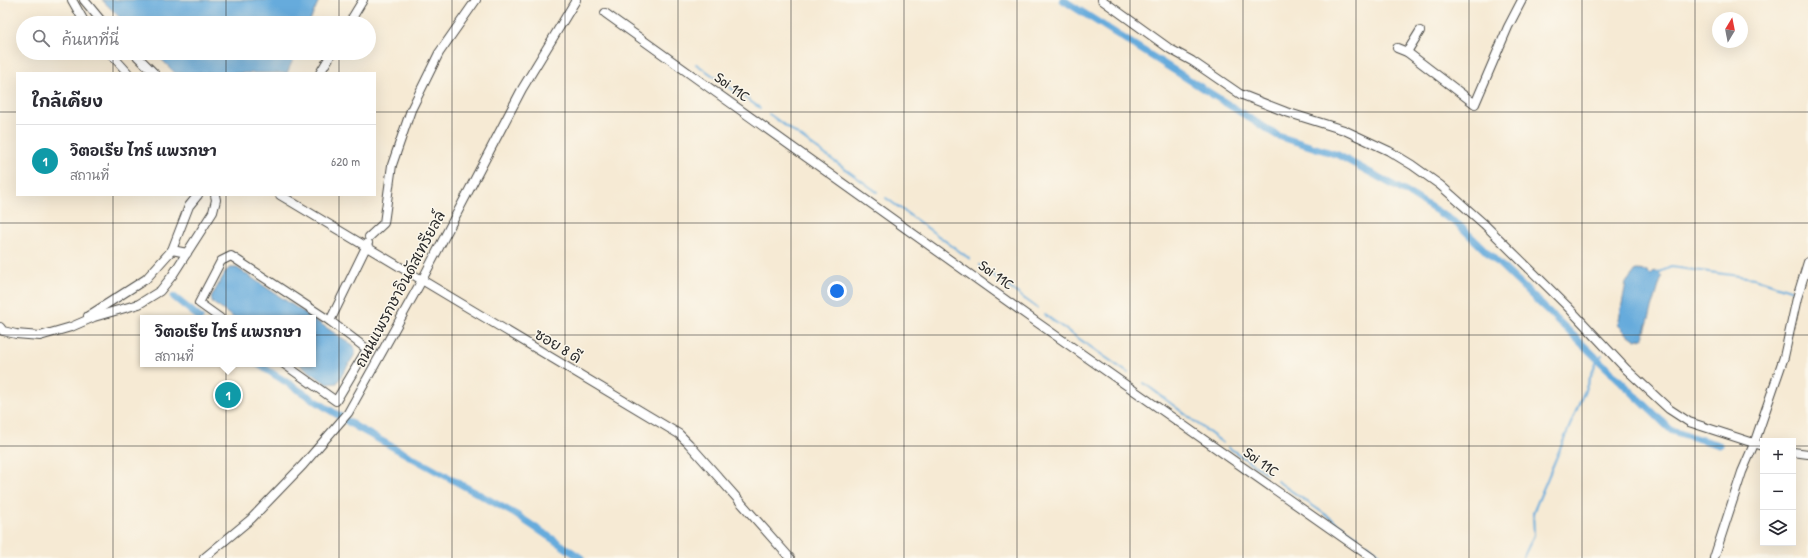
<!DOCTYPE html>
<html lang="th">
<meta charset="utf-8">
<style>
:root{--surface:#fff;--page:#f2f2f3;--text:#2b2b33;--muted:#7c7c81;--line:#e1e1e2;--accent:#2563eb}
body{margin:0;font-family:"Patrick Hand","Playpen Sans Thai",sans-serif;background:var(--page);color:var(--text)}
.controls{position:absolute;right:12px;bottom:12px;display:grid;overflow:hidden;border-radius:0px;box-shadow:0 4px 16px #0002}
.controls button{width:36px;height:36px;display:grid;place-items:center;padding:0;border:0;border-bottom:1px solid var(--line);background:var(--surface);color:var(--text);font:20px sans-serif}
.compass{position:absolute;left:1712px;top:12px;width:36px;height:36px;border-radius:50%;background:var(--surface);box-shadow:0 4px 16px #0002;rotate:10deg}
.you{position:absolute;left:837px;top:291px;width:14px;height:14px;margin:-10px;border:3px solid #fff;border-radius:50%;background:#1a73e8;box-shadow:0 0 0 6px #1a73e833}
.badge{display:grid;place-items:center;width:26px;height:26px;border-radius:50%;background:var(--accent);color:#fff;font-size:13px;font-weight:700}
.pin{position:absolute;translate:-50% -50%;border:2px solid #fff;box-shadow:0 1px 4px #0006}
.popup{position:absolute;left:140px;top:315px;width:176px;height:52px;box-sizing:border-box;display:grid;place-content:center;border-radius:0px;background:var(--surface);filter:drop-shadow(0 1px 3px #0005);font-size:13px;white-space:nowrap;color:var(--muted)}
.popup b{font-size:15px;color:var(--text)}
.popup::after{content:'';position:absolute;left:50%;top:100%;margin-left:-8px;border:8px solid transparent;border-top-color:var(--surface)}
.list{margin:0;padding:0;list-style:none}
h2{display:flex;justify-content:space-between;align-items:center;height:52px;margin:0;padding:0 16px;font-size:17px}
h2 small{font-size:13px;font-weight:400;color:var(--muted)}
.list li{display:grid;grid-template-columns:26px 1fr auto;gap:12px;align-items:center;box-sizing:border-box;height:72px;padding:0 16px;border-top:1px solid var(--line)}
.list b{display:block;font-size:15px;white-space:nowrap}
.list p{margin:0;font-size:13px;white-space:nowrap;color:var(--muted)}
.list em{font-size:13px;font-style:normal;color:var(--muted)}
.icon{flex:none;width:22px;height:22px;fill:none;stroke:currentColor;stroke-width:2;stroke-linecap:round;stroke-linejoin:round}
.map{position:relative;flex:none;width:1808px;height:558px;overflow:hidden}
.search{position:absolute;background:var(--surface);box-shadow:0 4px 16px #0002;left:16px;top:16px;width:360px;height:44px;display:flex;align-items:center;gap:10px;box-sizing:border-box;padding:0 14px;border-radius:22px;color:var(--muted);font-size:15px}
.panel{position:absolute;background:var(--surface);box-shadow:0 4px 16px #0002;left:16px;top:72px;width:360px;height:124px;border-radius:0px}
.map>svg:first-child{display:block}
.water{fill:#66abdc;stroke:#486b84}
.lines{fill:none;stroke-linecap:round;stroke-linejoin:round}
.stream{stroke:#66abdc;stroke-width:2}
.canal{stroke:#66abdc;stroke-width:7}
.minor-casing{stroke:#494844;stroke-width:10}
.minor{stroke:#fff;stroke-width:8}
.grid{fill:none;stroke:#2b2b2b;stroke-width:1;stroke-opacity:0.55}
.labels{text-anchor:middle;stroke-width:3;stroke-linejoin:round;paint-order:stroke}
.street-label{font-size:15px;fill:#2b2b2b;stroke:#fbf7ec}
</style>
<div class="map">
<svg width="1808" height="558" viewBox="0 0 1808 558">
<rect width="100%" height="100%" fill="#fbf7ec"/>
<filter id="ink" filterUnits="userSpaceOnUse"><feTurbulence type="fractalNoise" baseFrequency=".025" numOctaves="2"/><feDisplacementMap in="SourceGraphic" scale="8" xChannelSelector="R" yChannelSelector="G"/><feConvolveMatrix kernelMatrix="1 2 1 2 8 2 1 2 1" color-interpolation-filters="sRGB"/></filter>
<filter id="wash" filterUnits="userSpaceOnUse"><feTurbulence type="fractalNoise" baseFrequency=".012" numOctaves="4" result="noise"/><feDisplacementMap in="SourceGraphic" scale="16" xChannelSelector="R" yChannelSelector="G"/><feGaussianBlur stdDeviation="0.9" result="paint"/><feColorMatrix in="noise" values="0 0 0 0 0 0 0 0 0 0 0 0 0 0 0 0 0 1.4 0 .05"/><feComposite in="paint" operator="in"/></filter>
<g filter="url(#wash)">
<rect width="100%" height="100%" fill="#f6ead4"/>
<!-- water -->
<g class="water">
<path d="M 102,0 L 319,0 L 309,23 L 125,23 Z"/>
<path d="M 155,53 L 296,53 L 287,73 L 175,73 Z"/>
<path d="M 230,268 L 237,268 L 312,318 L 234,318 L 213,303 L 211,298 L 226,271 Z"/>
<path d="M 1636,270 L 1647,271 L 1651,275 L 1655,271 L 1662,276 L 1643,338 L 1636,340 L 1626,333 L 1618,325 L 1626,283 Z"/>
<path d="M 313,319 L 353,345 L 355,349 L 355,354 L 337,383 L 327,384 L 299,364 L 313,364 Z"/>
</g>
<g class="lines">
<!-- stream -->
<g class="stream">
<path d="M 696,64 L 760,108"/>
<path d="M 769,114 L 877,192"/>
<path d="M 886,198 L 970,259"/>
<path d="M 979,265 L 1037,308"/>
<path d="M 1651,276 L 1671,267 L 1754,278 L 1796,292"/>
<path d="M 1045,315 L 1128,373"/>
<path d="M 1144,383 L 1223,443"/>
<path d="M 1228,447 L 1267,474"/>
<path d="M 1277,481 L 1358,537"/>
<path d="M 1367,544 L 1384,558"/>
<path d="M 1523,558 L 1534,535 L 1533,513 L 1598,359 L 1602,355"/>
</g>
<!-- canal -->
<g class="canal">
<path d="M 1063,0 L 1278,136 L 1338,155 L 1413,196 L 1459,225 L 1672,431 L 1719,445"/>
<path d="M 174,297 L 200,318"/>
<path d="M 258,364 L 358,428 L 515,514 L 581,558"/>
</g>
</g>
</g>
<g filter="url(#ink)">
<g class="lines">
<defs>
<g id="minor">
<path d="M 72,0 L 85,23"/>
<path d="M 84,0 L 103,23"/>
<path d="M 1102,0 L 1170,49 L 1192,61 L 1240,94 L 1286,112 L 1344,130 L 1389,151 L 1412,165 L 1440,185 L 1484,224 L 1567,306 L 1626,369 L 1669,409 L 1689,422 L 1763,446"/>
<path d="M 605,13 L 1035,321 L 1372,558"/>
<path d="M 349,23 L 363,0"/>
<path d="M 1397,48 L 1407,52 L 1475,104 L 1508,27 L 1522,0"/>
<path d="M 1407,52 L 1420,31"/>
<path d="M 110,53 L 128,73"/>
<path d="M 134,53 L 154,73"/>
<path d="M 320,73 L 332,53"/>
<path d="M 280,195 L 679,434 L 689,444 L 790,558"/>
<path d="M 369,237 L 384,223 L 392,165 L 411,110 L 439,53 L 476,0"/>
<path d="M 187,253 L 172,250 L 189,206 L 198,195"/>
<path d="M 88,316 L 146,279 L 172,250"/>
<path d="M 220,318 L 199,303 L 221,261 L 231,256 L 330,321 L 367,349 L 336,401 L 284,364"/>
<path d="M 330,321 L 368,243"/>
<path d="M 0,327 L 3,331 L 16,334 L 40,336 L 71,327 L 94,317 L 139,304 L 160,291 L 172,276 L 213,212 L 216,200 L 215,195"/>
<path d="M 1793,452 L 1808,454"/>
<path d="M 204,558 L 251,519 L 303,465 L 348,413 L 422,280 L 522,89 L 576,0"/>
<path d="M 1714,558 L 1742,472 L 1754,444 L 1784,357 L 1797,298 L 1808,262"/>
</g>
</defs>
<!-- minor casing -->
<use href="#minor" class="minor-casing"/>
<!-- minor -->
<use href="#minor" class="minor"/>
</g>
</g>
<!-- grid -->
<path class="grid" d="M 113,0 L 113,23M 226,0 L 226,23M 339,0 L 339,23M 452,0 L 452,558M 565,0 L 565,558M 678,0 L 678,558M 791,0 L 791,558M 904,0 L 904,558M 1017,0 L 1017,558M 1130,0 L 1130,558M 1243,0 L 1243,558M 1356,0 L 1356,558M 1469,0 L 1469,558M 1582,0 L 1582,558M 1695,0 L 1695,558M 113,53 L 113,73M 226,53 L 226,73M 339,53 L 339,73M 0,112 L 17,112M 375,112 L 1808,112M 113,195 L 113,558M 226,195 L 226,558M 339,195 L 339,558M 0,223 L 1808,223M 0,335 L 1808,335M 0,446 L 1763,446M 1793,446 L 1808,446"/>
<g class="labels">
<!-- street labels -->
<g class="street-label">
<text transform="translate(732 87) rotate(36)" y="5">Soi 11C</text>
<text transform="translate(996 275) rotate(36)" y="5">Soi 11C</text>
<text transform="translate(400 289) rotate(-62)" y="5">ถนนแพรกษาอินดัสเทรียลล์</text>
<text transform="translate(558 346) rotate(31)" y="5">ซอย 8 ดี</text>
<text transform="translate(1261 462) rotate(36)" y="5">Soi 11C</text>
</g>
</g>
</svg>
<div class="controls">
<button>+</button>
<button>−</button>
<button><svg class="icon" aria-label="layers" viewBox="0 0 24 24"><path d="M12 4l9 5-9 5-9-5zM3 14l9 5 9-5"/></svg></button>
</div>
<svg class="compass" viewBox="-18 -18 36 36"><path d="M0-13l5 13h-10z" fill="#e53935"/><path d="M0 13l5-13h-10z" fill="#7c7c81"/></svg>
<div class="you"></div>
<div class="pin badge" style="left:228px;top:395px;background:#0f9aa8">1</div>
<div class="popup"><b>วิตอเรีย ไทร์ แพรกษา</b>สถานที่</div>
<div class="search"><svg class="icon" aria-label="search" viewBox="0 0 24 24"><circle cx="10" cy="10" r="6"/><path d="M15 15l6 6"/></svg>ค้นหาที่นี่</div>
<section class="panel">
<h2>ใกล้เคียง<small></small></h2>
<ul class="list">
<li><span class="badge" style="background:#0f9aa8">1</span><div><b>วิตอเรีย ไทร์ แพรกษา</b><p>สถานที่</p></div><em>620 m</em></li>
</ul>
</section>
</div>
